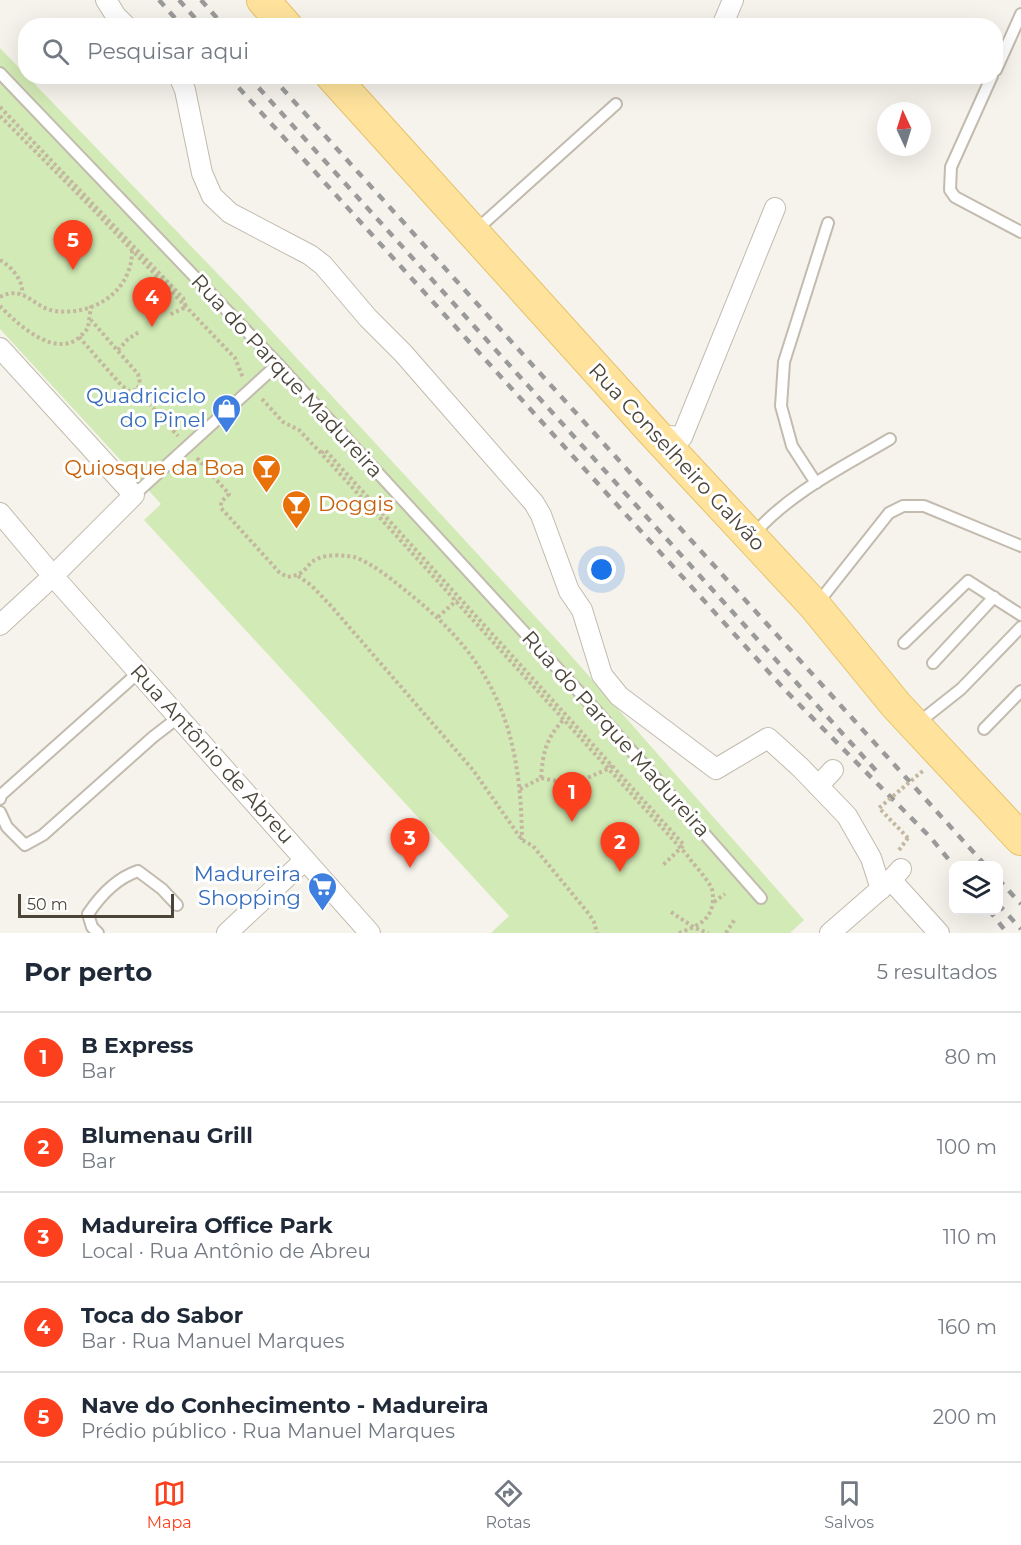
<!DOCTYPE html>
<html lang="pt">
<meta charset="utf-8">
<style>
:root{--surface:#fff;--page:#f6f6f7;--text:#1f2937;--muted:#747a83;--line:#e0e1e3;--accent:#fc3f1d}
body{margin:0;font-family:Montserrat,sans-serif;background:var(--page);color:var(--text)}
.controls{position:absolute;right:18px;bottom:18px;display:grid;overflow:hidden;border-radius:12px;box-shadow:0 6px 24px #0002}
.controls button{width:54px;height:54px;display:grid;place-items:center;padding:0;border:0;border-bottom:2px solid var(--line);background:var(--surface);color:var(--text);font:30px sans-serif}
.compass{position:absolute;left:877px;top:102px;width:54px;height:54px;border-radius:50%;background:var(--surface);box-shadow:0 6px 24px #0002;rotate:356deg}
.scale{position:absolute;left:18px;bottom:15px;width:156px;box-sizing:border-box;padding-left:6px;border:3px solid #4b4439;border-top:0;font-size:16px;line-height:21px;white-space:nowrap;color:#4b4439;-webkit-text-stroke:4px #fff;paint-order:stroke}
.you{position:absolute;left:602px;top:570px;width:21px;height:21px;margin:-15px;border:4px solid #fff;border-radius:50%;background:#1a73e8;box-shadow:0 0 0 9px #1a73e833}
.badge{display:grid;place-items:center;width:39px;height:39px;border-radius:50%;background:var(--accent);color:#fff;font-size:20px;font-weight:700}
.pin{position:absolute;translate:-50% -50px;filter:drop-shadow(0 2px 3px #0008)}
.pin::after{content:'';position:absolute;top:32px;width:21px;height:18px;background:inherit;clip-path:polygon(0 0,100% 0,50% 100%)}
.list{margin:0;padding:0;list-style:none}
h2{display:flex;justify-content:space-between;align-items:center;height:78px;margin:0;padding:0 24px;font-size:26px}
h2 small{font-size:20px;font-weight:400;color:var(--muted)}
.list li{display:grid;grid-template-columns:39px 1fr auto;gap:18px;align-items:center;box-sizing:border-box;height:90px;padding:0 24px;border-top:2px solid var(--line)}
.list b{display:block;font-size:22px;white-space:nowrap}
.list p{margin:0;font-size:20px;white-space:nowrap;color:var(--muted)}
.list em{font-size:20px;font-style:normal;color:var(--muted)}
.icon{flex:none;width:33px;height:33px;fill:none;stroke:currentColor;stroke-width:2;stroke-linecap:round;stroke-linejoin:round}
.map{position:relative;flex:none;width:1021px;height:933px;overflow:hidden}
.search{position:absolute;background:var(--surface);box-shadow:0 6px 24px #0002;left:18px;right:18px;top:18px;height:66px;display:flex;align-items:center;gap:15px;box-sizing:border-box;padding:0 21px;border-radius:24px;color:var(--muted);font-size:22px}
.sheet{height:528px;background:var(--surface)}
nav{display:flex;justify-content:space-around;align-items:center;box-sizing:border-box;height:84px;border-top:2px solid var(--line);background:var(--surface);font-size:16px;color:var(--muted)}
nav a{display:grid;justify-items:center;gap:3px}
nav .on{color:var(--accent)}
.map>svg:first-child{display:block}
.green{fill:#d2eab5}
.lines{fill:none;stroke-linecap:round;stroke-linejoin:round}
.service-casing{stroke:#c2bbae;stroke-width:14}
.minor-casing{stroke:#c2bbae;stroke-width:22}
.primary-casing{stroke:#e6c16a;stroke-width:34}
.path{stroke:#c4b79f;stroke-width:4;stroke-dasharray:3 3;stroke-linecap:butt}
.service{stroke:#fff;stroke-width:10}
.minor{stroke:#fff;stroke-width:20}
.primary{stroke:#ffe39c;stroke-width:32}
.rail{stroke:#9a9a9a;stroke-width:4.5;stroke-dasharray:8 8;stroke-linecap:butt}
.path-bridge{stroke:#c4b79f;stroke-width:4;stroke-dasharray:3 3;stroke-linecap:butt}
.labels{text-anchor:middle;stroke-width:6;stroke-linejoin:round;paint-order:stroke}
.street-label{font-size:21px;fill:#4b4439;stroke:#fff}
.shop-label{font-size:21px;fill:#366cbe;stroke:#fff;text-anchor:end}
.food-label{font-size:21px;fill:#c56008;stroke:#fff;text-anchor:end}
</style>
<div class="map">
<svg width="1021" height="933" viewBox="0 0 1021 933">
<rect width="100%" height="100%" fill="#f6f3ec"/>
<!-- green -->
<path class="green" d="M 0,48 L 242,299 L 330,394 L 566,650 L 804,920 L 790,933 L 491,933 L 509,916 L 144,520 L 161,504 L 0,329 Z"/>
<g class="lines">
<defs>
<g id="service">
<path d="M 996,70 L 1021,14"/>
<path d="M 0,73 L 278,364 L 592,706 L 761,898"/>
<path d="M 992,76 L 951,167 L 950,190 L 955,197 L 1021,232"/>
<path d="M 475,231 L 616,104"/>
<path d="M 816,483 L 792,446 L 781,406 L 784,362 L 828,223"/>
<path d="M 134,495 L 278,364"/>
<path d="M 753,535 C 789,493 843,467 890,439"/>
<path d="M 817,604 L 889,513 L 903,506 L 924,506 L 1021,546"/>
<path d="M 904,643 L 968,581 L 1021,615"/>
<path d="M 933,663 L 994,597"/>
<path d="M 918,723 L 961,689 L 1021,627"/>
<path d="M 984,729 L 1021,691"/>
<path d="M 0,799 L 1,795 L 139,672"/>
<path d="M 0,812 L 7,827 L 25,845 L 43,835 L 153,737 L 179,717"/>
<path d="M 98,933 L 92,927 L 88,914 C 100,896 117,878 138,871 L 162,889 L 177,905"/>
</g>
<g id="minor">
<path d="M 106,0 L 116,16 L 126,26"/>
<path d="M 722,26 L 733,0"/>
<path d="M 179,76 L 185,90 L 202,173 L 212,196 L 230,213 L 310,255 L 323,265 L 368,318 L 403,353 L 534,503 L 541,515 L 569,591 L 582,610 L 602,675 L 619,696 L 716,769 L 768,738 L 801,768 L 847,816 L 871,858 L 881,889"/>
<path d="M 0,348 L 134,495 L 53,576 L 0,625"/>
<path d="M 656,435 L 682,437 L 775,208"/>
<path d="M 0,513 L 53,576 L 370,933"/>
<path d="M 818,786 L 833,770"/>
<path d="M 891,880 L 939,933"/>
<path d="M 227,933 L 305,860"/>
<path d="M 830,933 L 891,880 L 901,869"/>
</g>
<g id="primary">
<path d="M 263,0 L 286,26"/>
<path d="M 332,76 L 656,435 L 815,606 L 896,705 L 1021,839"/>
</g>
</defs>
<!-- service casing -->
<use href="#service" class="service-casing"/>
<!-- minor casing -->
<use href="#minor" class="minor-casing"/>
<!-- primary casing -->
<use href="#primary" class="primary-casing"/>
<!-- path -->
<g class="path">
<path d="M 0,107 L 183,298 L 186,307 L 169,315"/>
<path d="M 0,116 L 88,204 L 235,358 L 243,378"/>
<path d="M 0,260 C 11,266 24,281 22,294"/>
<path d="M 0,297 C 25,284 33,308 55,311 C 94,316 132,291 132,251"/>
<path d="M 0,306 C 15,322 46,350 69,343 C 77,341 83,334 88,328 L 91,306"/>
<path d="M 79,337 L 121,385 L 129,391 L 137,390 L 140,383 L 138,374 L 91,320"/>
<path d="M 118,350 L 128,339 L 139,332"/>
<path d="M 137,390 L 178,436"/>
<path d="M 262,399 L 283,422 L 299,430 L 321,453 L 687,855 C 694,865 704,875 710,885 C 713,890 713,894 713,899 C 712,921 697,926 679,933"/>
<path d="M 321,453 L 325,450 L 684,845 L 663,865"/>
<path d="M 197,458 L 229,494 L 221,502 L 221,508 L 279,572 L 287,577 C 309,574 304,565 317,559 C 326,554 345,555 354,557 C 373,563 396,583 411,595 C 497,664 521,732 522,840"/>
<path d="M 298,576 L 312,586 L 331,606 L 473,770 L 522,840 L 533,846 L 589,914 L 594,922 L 597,933"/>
<path d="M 438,617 L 457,600"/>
<path d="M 541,778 C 543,751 546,739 564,719"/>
<path d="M 520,789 L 541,778 L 567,783 L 587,778 L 608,769 L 613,765"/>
<path d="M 899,850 L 908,838"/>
<path d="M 714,902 L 725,894"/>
<path d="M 671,912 L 695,928 L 708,933"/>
<path d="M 726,933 L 735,919"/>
</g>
<!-- service -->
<use href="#service" class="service"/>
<!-- minor -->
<use href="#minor" class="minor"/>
<!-- primary -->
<use href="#primary" class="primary"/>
<!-- rail -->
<g class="rail">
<path d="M 159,0 L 182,26"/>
<path d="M 179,0 L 202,26"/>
<path d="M 201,0 L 224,26"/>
<path d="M 228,76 L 786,691 L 931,838 L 954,866"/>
<path d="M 248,76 L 880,775"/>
<path d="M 271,76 L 986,866"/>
<path d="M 998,879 L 1021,904"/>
<path d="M 998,904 L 1021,929"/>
<path d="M 989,910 L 1007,933"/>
</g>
<!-- path-bridge -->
<path class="path-bridge" d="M 908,838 L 879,808 L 925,769"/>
</g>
<!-- icons -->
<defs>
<symbol id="shop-pin" viewBox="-11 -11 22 30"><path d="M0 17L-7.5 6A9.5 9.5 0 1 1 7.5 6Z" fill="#3f7fe0" stroke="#fff"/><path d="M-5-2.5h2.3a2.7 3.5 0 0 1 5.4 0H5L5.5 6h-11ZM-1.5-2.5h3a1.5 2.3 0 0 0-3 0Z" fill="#fff"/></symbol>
<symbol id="bar-pin" viewBox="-11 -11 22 30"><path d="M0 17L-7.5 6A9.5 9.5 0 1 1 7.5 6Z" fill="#e8710a" stroke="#fff"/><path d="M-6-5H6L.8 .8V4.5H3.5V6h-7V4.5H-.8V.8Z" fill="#fff"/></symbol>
<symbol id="supermarket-pin" viewBox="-11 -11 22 30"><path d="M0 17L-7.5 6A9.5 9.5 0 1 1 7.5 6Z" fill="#3f7fe0" stroke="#fff"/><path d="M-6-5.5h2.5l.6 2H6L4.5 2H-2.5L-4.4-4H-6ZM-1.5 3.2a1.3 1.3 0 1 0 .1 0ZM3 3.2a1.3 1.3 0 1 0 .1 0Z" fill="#fff"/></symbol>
</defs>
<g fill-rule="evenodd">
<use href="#shop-pin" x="210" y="392" width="33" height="45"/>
<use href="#bar-pin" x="250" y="452" width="33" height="45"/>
<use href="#bar-pin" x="280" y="488" width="33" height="45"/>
<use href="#supermarket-pin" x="306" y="870" width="33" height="45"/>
</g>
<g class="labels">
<!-- street labels -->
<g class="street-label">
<text transform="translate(287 376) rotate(47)" y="7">Rua do Parque Madureira</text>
<text transform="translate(677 457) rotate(47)" y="7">Rua Conselheiro Galvão</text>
<text transform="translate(616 734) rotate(48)" y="7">Rua do Parque Madureira</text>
<text transform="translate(212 754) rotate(48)" y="7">Rua Antônio de Abreu</text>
</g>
<!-- shop labels -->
<g class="shop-label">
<text x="206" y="403">Quadriciclo<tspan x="206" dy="24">do Pinel</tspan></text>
<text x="301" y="881">Madureira<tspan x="301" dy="24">Shopping</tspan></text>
</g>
<!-- food labels -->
<g class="food-label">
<text x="245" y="475">Quiosque da Boa</text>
<text x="318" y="511" text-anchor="start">Doggis</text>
</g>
</g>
</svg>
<div class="controls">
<button><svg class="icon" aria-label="layers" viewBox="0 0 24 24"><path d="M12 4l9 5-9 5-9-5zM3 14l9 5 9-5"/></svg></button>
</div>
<svg class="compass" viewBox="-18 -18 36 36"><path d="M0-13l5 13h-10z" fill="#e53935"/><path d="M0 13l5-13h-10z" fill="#747a83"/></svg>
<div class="scale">50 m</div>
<div class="you"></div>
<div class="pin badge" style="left:572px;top:822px">1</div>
<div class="pin badge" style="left:620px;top:872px">2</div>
<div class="pin badge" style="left:410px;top:868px">3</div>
<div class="pin badge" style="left:152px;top:327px">4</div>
<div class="pin badge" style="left:73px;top:270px">5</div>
<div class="search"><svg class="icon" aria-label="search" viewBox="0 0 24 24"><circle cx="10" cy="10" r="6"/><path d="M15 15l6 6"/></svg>Pesquisar aqui</div>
</div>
<section class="sheet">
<h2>Por perto<small>5 resultados</small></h2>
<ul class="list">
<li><span class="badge">1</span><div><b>B Express</b><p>Bar</p></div><em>80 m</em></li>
<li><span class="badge">2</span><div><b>Blumenau Grill</b><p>Bar</p></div><em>100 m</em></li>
<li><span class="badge">3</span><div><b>Madureira Office Park</b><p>Local · Rua Antônio de Abreu</p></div><em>110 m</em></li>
<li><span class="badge">4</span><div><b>Toca do Sabor</b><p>Bar · Rua Manuel Marques</p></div><em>160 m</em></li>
<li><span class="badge">5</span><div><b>Nave do Conhecimento - Madureira</b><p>Prédio público · Rua Manuel Marques</p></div><em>200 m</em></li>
</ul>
</section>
<nav>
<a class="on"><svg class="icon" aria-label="map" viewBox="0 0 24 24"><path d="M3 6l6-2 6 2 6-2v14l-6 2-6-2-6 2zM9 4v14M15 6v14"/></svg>Mapa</a>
<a><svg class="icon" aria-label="directions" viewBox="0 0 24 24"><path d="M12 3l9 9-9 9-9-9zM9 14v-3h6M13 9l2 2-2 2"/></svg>Rotas</a>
<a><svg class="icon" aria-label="saved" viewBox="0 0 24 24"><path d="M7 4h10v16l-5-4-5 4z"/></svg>Salvos</a>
</nav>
